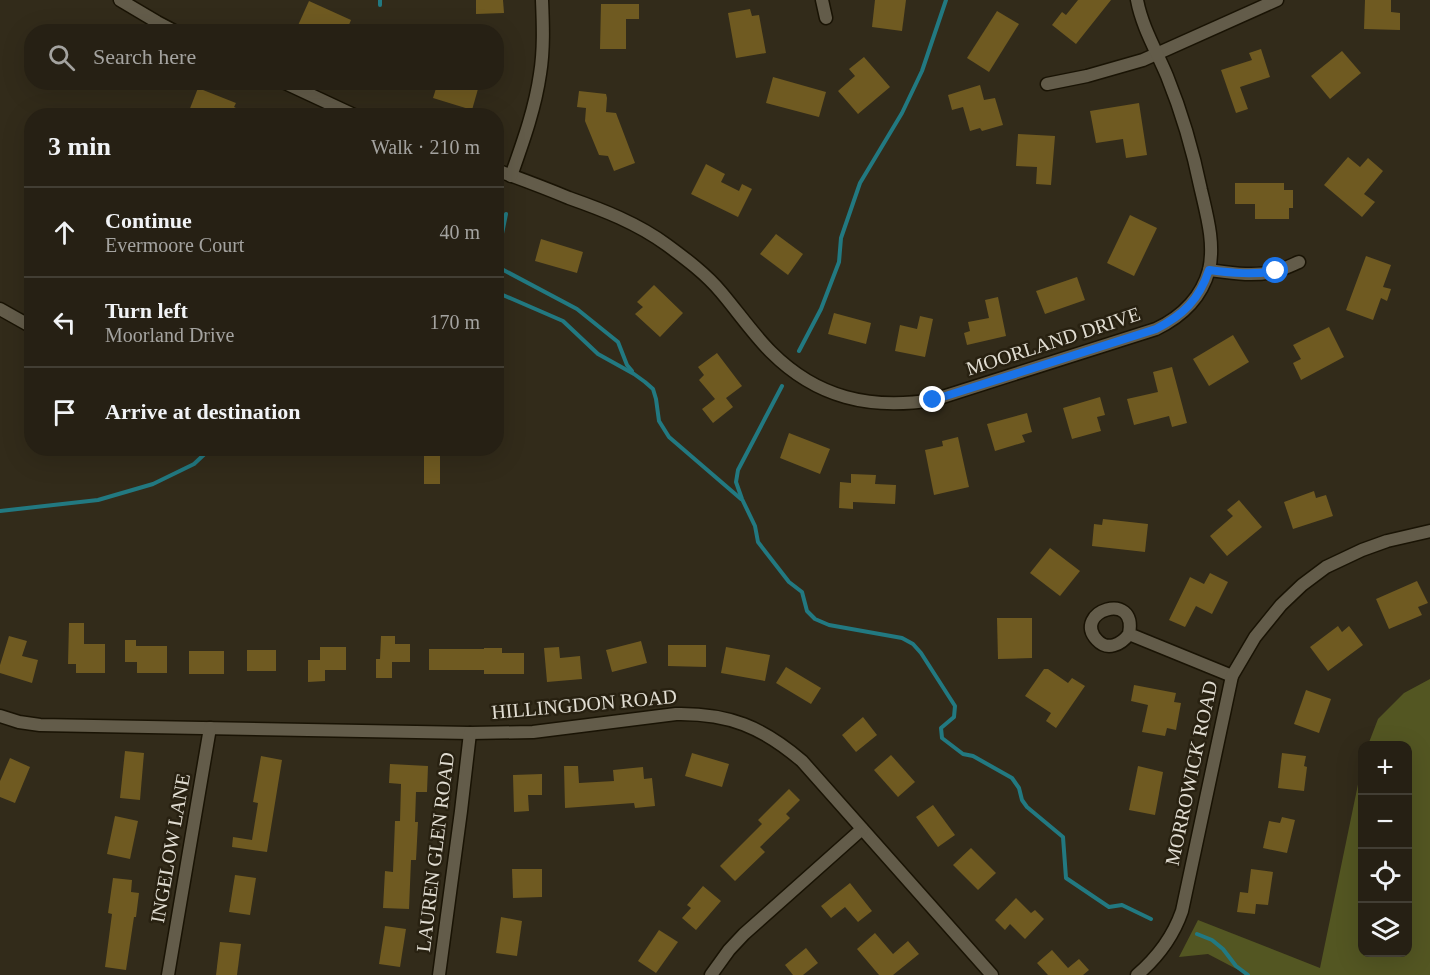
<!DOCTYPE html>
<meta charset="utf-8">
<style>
:root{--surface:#262014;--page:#322d22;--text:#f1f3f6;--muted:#a4a3a0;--line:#423e34}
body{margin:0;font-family:Georgia,serif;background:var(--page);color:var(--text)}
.controls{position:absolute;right:18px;bottom:18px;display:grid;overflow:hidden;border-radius:12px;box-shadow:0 6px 24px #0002}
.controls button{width:54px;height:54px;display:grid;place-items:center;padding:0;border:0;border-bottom:2px solid var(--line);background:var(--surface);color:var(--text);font:30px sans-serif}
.stop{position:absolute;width:18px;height:18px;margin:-14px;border:4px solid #1a73e8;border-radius:50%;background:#fff}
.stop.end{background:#1a73e8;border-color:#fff;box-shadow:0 2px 6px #0008}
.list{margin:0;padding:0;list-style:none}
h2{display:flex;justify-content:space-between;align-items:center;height:78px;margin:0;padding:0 24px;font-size:26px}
h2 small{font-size:20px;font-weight:400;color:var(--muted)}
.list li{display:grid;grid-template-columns:39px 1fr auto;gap:18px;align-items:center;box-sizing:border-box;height:90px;padding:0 24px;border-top:2px solid var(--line)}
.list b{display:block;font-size:22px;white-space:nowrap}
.list p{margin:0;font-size:20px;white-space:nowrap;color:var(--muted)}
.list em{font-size:20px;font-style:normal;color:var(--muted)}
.icon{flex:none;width:33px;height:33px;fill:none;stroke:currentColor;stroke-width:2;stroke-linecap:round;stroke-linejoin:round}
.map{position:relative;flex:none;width:1430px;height:975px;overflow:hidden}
.search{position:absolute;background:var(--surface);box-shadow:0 6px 24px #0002;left:24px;top:24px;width:480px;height:66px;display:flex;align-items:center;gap:15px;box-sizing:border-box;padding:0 21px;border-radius:24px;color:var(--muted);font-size:22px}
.panel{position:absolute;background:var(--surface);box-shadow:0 6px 24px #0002;left:24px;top:108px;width:480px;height:348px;border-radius:24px}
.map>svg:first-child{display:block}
.green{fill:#535622}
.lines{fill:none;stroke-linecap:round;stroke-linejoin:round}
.stream{stroke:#227981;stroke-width:4}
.building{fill:#6f5a21}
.minor-casing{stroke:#191304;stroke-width:15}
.minor{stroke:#635c4a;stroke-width:12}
.route{stroke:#1a73e8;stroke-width:8}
.labels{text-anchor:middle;stroke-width:5;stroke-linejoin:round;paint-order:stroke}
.street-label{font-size:20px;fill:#e1ddd2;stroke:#282111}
</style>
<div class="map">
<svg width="1430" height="975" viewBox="0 0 1430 975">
<rect width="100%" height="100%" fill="#322b1a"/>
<!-- green -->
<path class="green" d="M 1430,679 L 1430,975 L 1248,975 L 1208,954 L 1179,957 L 1198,920 L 1320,968 L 1362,765 L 1362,952 L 1408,952 L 1408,746 L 1368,745 L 1378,719 L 1404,693 Z"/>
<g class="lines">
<!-- stream -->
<g class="stream">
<path d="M 380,5 L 380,0"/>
<path d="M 496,263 L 506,214"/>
<path d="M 496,266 L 577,309 L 618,342 L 627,365 L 632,371"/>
<path d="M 496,292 L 563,321 L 598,354 L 634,374 L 645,382 L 653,389 L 656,399 L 659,421 L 669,437 L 741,499"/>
<path d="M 799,351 L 821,309 L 839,262 L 841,238 L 860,183 L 902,113 L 922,71 L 946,0"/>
<path d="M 782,386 L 738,470 L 736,482 L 742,499 L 755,526 L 758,542 L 789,582 L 802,592 L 807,611 L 815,619 L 829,625 L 902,638 L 913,644 L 921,653 L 955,706 L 954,717 L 941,728 L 942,738 L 963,754 L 973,756 L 1012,778 L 1019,788 L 1022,800 L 1027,807 L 1063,837 L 1066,878 L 1109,907 L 1122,905 L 1151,919"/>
<path d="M 0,511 L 98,500 L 153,484 L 194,464 L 211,448"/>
<path d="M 1197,934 L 1212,940 L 1223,949 L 1236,966 L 1248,975"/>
</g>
</g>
<!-- building -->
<g class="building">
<path d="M 476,0 L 503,0 L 504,13 L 476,14 Z"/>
<path d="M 875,0 L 906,0 L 902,31 L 872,27 Z"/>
<path d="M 1078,0 L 1111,0 L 1076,44 L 1052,25 L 1062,12 L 1066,15 Z"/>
<path d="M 1365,0 L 1391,0 L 1391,12 L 1400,13 L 1400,30 L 1364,29 Z"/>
<path d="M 309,1 L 351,20 L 346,32 L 295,32 Z"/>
<path d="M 601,4 L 639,4 L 639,19 L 626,19 L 626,49 L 600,49 Z"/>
<path d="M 750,9 L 752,16 L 759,15 L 766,53 L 736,58 L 728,13 Z"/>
<path d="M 997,11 L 1019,24 L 989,72 L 967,58 Z"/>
<path d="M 1261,49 L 1270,77 L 1240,87 L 1248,109 L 1236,113 L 1221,70 L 1252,60 L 1249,53 Z"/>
<path d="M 1342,51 L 1361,73 L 1330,99 L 1311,76 Z"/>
<path d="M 864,57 L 890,87 L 858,114 L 838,91 L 855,76 L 849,69 Z"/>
<path d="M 773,77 L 826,92 L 819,117 L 766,103 Z"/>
<path d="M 438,82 L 480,82 L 472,110 L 433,98 Z"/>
<path d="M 980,85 L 984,100 L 995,98 L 1003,125 L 982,131 L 980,128 L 970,131 L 963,107 L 952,110 L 948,95 Z"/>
<path d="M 198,88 L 236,103 L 234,107 L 252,116 L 187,116 Z"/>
<path d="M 579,91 L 606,94 L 607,98 L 606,112 L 616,113 L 635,163 L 614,171 L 608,156 L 599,155 L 585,121 L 586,108 L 577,107 Z"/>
<path d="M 1139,103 L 1147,155 L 1126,158 L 1123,139 L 1096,143 L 1090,111 Z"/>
<path d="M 1018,134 L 1055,136 L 1051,185 L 1036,184 L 1037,167 L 1016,166 Z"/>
<path d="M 1348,157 L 1360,167 L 1368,158 L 1383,171 L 1364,194 L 1375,202 L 1362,217 L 1324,185 Z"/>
<path d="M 706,164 L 725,174 L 721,182 L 739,191 L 742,184 L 752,189 L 738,217 L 691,194 Z"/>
<path d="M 1235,183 L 1284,183 L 1284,190 L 1293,190 L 1293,208 L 1289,208 L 1289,219 L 1255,219 L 1255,204 L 1235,204 Z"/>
<path d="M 1130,215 L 1157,228 L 1134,276 L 1107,263 Z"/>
<path d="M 776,234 L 803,254 L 788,275 L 760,254 Z"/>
<path d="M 541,239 L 583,252 L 577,273 L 535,261 Z"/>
<path d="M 1366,256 L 1391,265 L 1383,287 L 1391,289 L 1387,301 L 1381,298 L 1373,320 L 1346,310 Z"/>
<path d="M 1077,277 L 1085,300 L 1045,314 L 1036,291 Z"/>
<path d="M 654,285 L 683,313 L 660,337 L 635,314 L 643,307 L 637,302 Z"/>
<path d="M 998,297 L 1006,336 L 967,345 L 964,333 L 970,331 L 968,322 L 989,318 L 985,300 Z"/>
<path d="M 834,313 L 871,323 L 866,344 L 828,334 Z"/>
<path d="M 920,316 L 933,319 L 925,357 L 895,351 L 900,325 L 917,329 Z"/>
<path d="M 1329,327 L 1344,357 L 1301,380 L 1293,363 L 1301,359 L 1293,345 Z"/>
<path d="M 1233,335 L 1249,362 L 1209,386 L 1193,359 Z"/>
<path d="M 717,353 L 742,386 L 726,398 L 733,407 L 713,423 L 702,409 L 715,399 L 699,380 L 704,375 L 698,367 Z"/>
<path d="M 1172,367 L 1187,423 L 1172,427 L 1169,416 L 1134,425 L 1127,399 L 1158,392 L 1153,372 Z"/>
<path d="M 1100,397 L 1105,415 L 1097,417 L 1101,431 L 1072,439 L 1063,408 Z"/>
<path d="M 1027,413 L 1032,432 L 1022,435 L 1025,442 L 995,451 L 987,424 Z"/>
<path d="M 789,433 L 830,449 L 820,474 L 780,458 Z"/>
<path d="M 958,437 L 969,487 L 934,495 L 925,450 L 943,446 L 942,441 Z"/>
<rect x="424" y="448" width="16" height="36"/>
<path d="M 851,474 L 876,475 L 875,484 L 896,485 L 895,504 L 853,502 L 853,509 L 839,508 L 840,482 L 851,483 Z"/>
<path d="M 1314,491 L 1316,498 L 1326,495 L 1333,516 L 1293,529 L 1284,502 Z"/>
<path d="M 1239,500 L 1262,527 L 1227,556 L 1210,536 L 1233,516 L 1227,510 Z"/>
<path d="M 1103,519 L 1148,524 L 1145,552 L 1092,546 L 1094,524 L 1102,525 Z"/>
<path d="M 1050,548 L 1080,571 L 1060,596 L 1030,573 Z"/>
<path d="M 1210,573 L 1228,582 L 1212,614 L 1196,606 L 1185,627 L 1169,620 L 1190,577 L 1204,584 Z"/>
<path d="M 1417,581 L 1428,603 L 1418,607 L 1422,615 L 1389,629 L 1376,599 Z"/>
<path d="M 997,618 L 1032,618 L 1032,658 L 998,659 Z"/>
<path d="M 69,623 L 84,623 L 84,644 L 105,644 L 105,673 L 76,673 L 76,664 L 68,664 Z"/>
<path d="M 1338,626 L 1342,632 L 1349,626 L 1363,645 L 1328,671 L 1310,647 Z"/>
<path d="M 9,636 L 27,641 L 22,656 L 38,660 L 32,683 L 0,673 L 0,665 Z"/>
<path d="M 381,636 L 395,636 L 395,644 L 410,644 L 410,662 L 392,662 L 392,678 L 376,678 L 376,659 L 380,659 Z"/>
<path d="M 125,640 L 136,640 L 136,646 L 167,646 L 167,673 L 137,673 L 137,662 L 125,662 Z"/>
<path d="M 641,641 L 647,663 L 612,672 L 606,650 Z"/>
<path d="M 668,645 L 706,645 L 706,667 L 668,666 Z"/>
<path d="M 320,647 L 346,647 L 346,670 L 325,670 L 325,681 L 308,682 L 308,660 L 320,660 Z"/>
<path d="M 559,647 L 560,658 L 580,656 L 582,679 L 547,682 L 544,648 Z"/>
<path d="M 726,647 L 770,655 L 765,681 L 721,673 Z"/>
<path d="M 484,648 L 502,648 L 502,653 L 524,653 L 524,674 L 484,674 L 484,670 L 429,670 L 429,649 L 484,649 Z"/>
<rect x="247" y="650" width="29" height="21"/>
<rect x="189" y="651" width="35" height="23"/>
<path d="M 786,667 L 821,688 L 811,704 L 776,683 Z"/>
<path d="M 1044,669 L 1048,669 L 1068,683 L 1072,678 L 1085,686 L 1056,728 L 1046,721 L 1051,713 L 1025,696 Z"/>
<path d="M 1134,685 L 1176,693 L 1174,702 L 1181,703 L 1176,730 L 1167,728 L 1165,736 L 1142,732 L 1148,705 L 1131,701 Z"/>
<path d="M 1306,690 L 1331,699 L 1319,733 L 1294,724 Z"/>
<path d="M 863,717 L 877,735 L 856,752 L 842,735 Z"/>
<path d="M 125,751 L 144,753 L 140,800 L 120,798 Z"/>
<path d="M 692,753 L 729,764 L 722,787 L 685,776 Z"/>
<path d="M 1282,753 L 1306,756 L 1304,766 L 1307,767 L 1304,791 L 1278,788 Z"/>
<path d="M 891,755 L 915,782 L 898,797 L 874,770 Z"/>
<path d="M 261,756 L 282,760 L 267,852 L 232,847 L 233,837 L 252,840 L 258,803 L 253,802 Z"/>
<path d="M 10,758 L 30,767 L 15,803 L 0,797 L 0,781 Z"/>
<path d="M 390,764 L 428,766 L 427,792 L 416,792 L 415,822 L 418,822 L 416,860 L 411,860 L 409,909 L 383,908 L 385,871 L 393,872 L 395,821 L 400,821 L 401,784 L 389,783 Z"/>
<path d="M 564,766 L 578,766 L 579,783 L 614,781 L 613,770 L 643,767 L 644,779 L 652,778 L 655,806 L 635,808 L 634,803 L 565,808 Z"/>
<path d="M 1138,766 L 1163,772 L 1155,815 L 1129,810 Z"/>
<path d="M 542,774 L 542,795 L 528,795 L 529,811 L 514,812 L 513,775 Z"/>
<path d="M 789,789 L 800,800 L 786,814 L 790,818 L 760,847 L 765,852 L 735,881 L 720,866 L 762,824 L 758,820 Z"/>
<path d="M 933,805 L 955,835 L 938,847 L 916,817 Z"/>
<path d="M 115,816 L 138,821 L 130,859 L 107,854 Z"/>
<path d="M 1282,817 L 1295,820 L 1287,853 L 1263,848 L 1269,821 L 1280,823 Z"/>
<path d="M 971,848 L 996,873 L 978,890 L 953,865 Z"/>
<path d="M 512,869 L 542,869 L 542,897 L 513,898 Z"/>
<path d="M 1251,869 L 1273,872 L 1268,905 L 1256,904 L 1255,914 L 1237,912 L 1240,892 L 1248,893 Z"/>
<path d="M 235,875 L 256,878 L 250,915 L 229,912 Z"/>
<path d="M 113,878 L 132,880 L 131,892 L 139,893 L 136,917 L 134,917 L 126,970 L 105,967 L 112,914 L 108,913 Z"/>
<path d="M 850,883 L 872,911 L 858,922 L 845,907 L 831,918 L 821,906 Z"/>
<path d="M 703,886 L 721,901 L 696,930 L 682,918 L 691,908 L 687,905 Z"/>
<path d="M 1016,898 L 1031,913 L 1035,910 L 1044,919 L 1025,939 L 1010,924 L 1005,930 L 995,920 Z"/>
<path d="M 501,917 L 522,921 L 517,956 L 496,953 Z"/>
<path d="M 385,926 L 406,929 L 400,967 L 379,964 Z"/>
<path d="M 659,930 L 678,942 L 656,973 L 638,961 Z"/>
<path d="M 875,933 L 893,954 L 908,941 L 919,954 L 893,975 L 879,975 L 857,949 Z"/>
<path d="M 220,942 L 241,944 L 237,975 L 216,975 Z"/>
<path d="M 806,948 L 818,963 L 803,975 L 793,975 L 785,965 Z"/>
<path d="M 1052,950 L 1068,968 L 1079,959 L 1089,970 L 1083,975 L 1048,975 L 1037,963 Z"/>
</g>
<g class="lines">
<defs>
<g id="minor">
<path d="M 120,0 L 157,22 L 176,32"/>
<path d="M 822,0 L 826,18"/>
<path d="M 283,82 L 356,116"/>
<path d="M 1047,84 L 1087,76 L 1143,60 L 1277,0"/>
<path d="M 496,170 C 521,179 545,188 569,198 C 603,210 637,223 667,245 C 686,259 706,274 721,292 C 738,312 753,334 771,352 C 817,398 870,410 933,400 L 1156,329 C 1181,317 1201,299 1209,270 C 1215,244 1207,216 1201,190 C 1193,151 1182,113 1167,76 C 1157,52 1142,27 1137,0"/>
<path d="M 511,176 C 523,142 535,109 540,74 C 544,50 543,24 542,0"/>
<path d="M 1209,270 C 1231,273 1255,277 1276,271 C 1284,269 1292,265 1299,262"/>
<path d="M 0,309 L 32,327"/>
<path d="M 1129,634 C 1121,645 1107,651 1097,640 C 1071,612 1138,589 1129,634 L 1232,676"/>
<path d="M 0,716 L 19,722 L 40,725 L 470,733 L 533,732 L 676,714 C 729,713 762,727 802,761 L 992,975"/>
<path d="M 168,975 L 210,728"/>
<path d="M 439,975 L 461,811 L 470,733"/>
<path d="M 711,975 L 729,950 L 744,934 L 862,829"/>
<path d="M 1137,975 C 1158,957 1173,937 1182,911 L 1232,676 L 1255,637 L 1281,605 L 1302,585 L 1326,567 L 1362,550 L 1387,541 L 1430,531"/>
</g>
</defs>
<!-- minor casing -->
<use href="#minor" class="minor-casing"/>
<!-- minor -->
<use href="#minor" class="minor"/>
</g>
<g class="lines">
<!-- route -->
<path class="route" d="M 933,400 L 1156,329 C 1183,315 1199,300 1209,270 C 1232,273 1253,275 1276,271"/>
</g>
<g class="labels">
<!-- street labels -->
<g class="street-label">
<text transform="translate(1053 341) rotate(-18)" y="7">MOORLAND DRIVE</text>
<text transform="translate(584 704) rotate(-5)" y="7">HILLINGDON ROAD</text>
<text transform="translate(1191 773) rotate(-78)" y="7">MORROWICK ROAD</text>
<text transform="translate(170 848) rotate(-80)" y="7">INGELOW LANE</text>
<text transform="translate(435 852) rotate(-83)" y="7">LAUREN GLEN ROAD</text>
</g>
</g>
</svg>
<div class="controls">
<button>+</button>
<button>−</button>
<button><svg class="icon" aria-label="locate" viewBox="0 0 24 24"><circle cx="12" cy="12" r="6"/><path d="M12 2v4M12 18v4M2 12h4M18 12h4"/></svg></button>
<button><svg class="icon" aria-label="layers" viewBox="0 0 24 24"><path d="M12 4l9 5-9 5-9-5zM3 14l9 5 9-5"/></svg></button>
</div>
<div class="stop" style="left:1276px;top:271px"></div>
<div class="stop end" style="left:933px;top:400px"></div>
<div class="search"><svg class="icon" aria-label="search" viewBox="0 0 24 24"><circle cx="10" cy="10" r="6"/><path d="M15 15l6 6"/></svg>Search here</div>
<section class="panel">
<h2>3 min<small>Walk · 210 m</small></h2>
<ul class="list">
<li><svg class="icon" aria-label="ahead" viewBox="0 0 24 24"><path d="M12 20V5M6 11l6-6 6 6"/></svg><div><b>Continue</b><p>Evermoore Court</p></div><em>40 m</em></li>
<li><svg class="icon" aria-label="left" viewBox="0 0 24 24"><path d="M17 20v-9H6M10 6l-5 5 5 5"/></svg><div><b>Turn left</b><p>Moorland Drive</p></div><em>170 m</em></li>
<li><svg class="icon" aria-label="arrive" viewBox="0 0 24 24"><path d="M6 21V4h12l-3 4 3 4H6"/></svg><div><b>Arrive at destination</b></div></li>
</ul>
</section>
</div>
